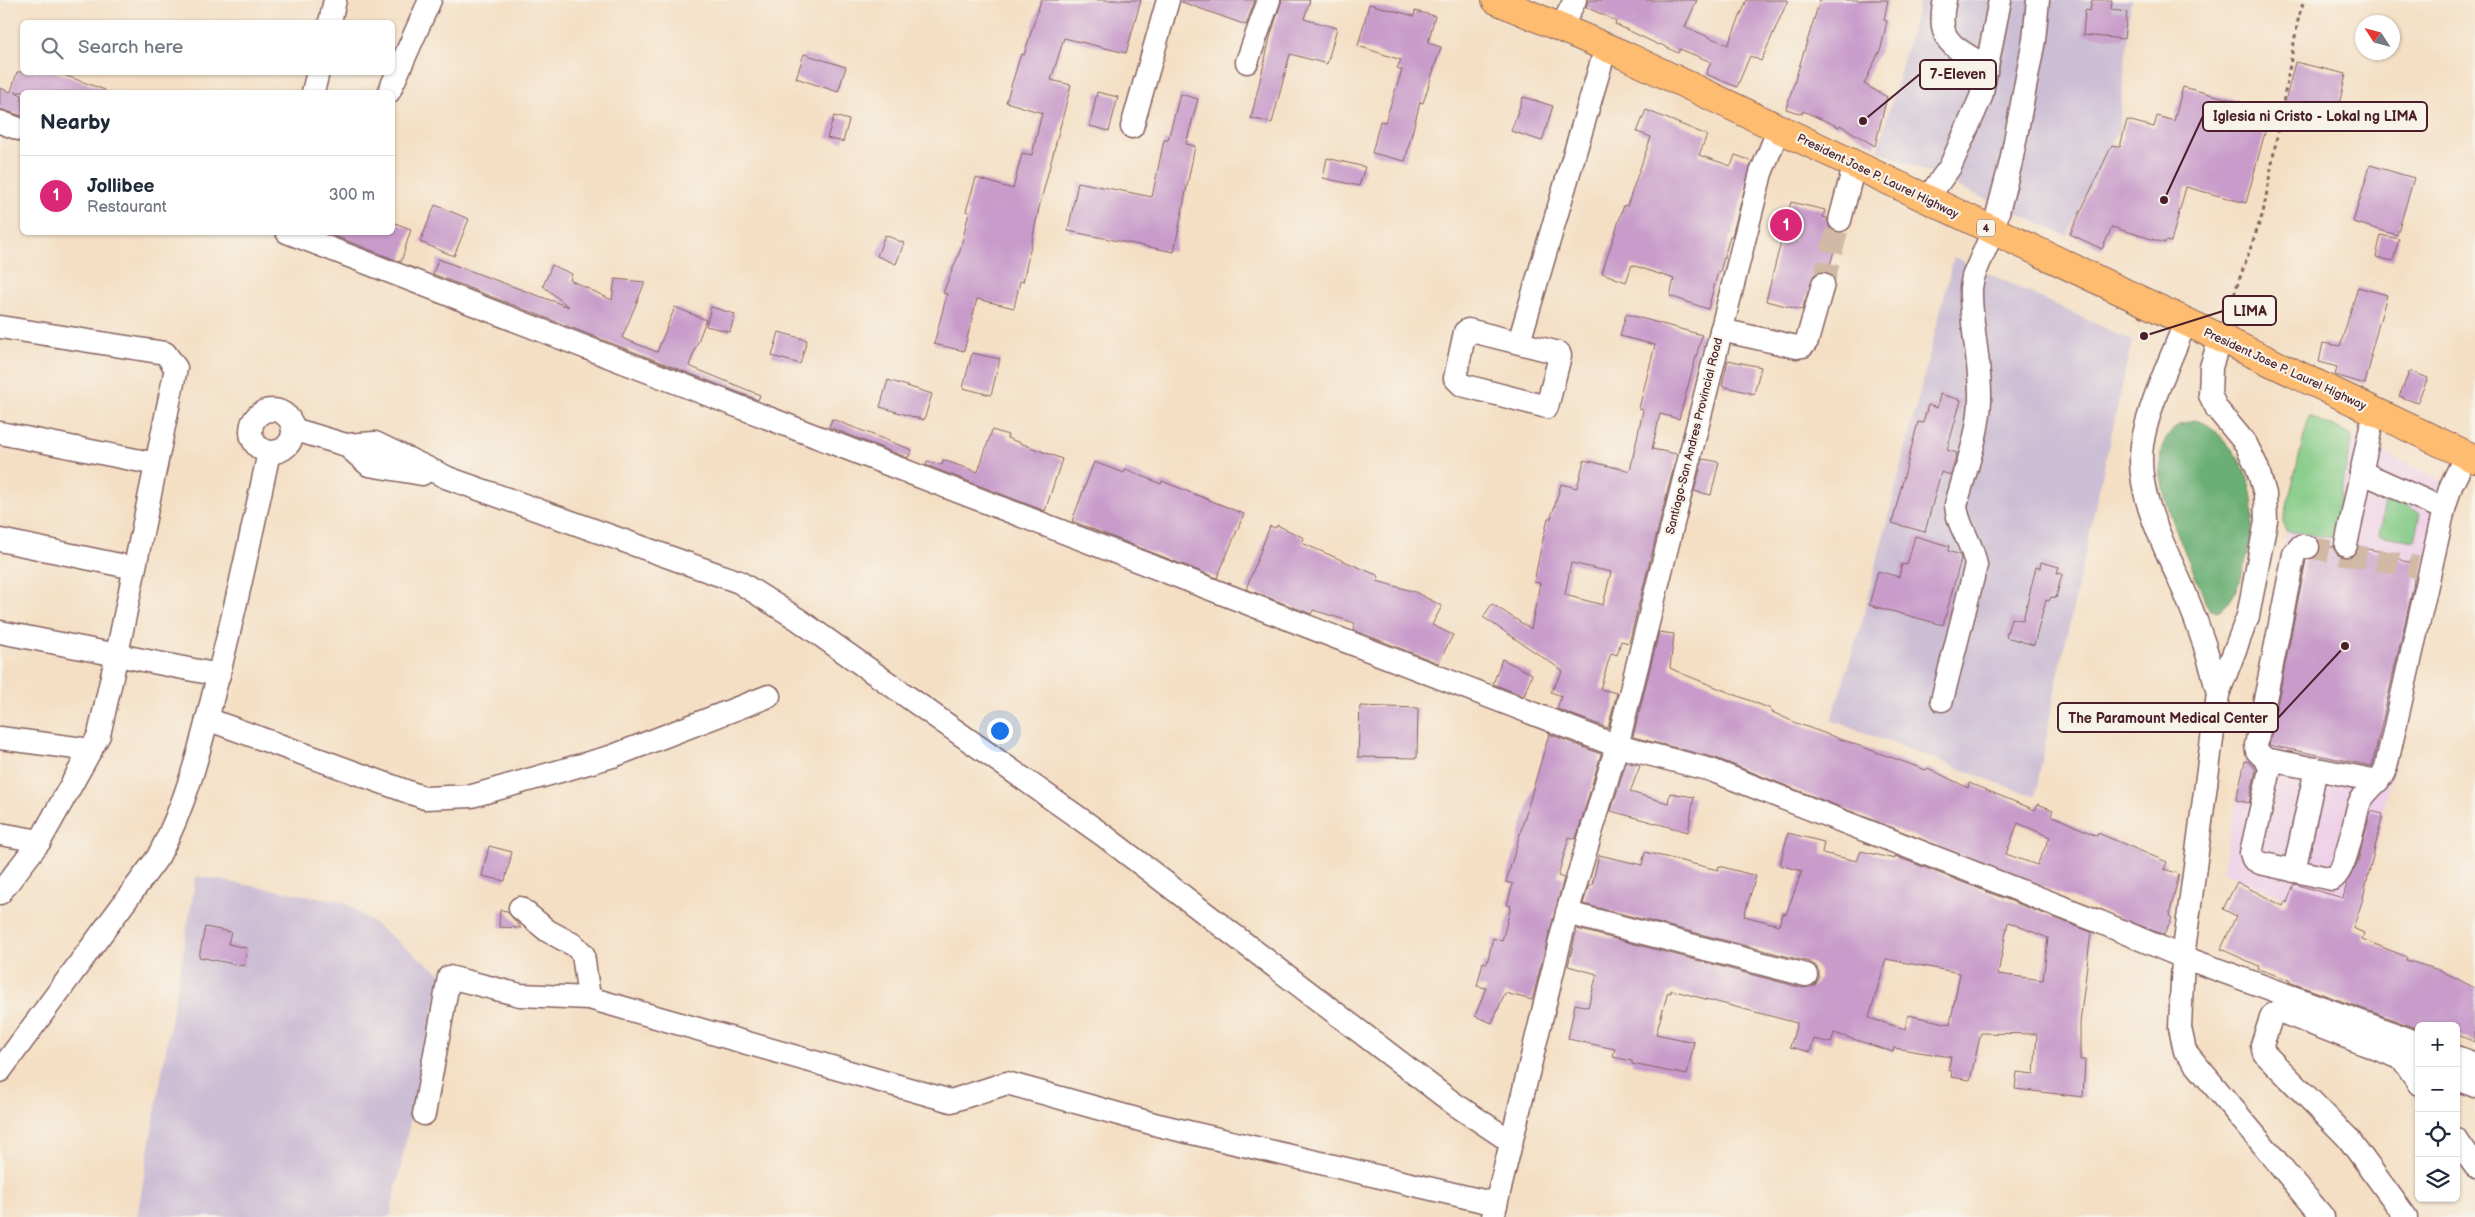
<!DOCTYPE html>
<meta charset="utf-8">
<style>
:root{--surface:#fff;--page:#f6f6f7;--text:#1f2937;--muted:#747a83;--line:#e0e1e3;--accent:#db2777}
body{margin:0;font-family:"Balsamiq Sans",sans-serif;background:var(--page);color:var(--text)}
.controls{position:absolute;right:15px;bottom:15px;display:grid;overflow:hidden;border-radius:8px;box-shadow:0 1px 4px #0004}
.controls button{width:45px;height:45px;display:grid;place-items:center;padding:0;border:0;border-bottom:1px solid var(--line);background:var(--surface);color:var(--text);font:25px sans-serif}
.compass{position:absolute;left:2355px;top:15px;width:45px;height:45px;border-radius:50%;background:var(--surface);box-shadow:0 1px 4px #0004;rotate:306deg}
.you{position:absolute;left:999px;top:730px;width:18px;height:18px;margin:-12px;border:4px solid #fff;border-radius:50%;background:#1a73e8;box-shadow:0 0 0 8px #1a73e833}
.badge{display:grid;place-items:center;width:32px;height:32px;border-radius:50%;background:var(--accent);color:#fff;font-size:16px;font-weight:700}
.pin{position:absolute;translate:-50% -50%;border:2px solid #fff;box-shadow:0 1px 5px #0006}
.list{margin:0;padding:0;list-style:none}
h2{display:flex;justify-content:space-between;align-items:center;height:65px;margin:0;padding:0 20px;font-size:21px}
h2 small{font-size:16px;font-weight:400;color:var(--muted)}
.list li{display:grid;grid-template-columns:32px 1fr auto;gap:15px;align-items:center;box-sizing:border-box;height:80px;padding:0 20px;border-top:1px solid var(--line)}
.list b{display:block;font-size:19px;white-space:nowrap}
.list p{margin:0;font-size:16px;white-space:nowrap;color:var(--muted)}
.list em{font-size:16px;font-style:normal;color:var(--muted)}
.icon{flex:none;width:28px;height:28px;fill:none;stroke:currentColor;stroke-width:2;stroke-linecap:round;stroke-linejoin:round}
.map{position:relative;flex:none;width:2475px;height:1217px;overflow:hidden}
.search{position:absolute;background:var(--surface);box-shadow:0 1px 4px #0004;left:20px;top:20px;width:375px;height:55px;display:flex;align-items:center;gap:12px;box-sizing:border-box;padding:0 18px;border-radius:8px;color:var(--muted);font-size:19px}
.panel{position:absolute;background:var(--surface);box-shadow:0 1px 4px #0004;left:20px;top:90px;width:375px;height:145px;border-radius:8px}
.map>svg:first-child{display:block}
.built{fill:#eed0e8}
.industrial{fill:#ccbed4}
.green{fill:#84cb87;stroke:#677559}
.forest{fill:#6baf74;stroke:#5a6750}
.building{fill:#c89bca;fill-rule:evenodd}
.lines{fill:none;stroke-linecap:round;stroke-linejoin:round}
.minor-tunnel{stroke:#d2b9a5;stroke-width:22;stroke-dasharray:22 11;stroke-linecap:butt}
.minor-casing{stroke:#866261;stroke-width:25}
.highway-casing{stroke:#866261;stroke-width:30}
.path{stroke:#866261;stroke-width:3;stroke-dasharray:4 4;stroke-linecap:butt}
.minor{stroke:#fff;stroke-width:22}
.highway{stroke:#febc70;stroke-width:28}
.labels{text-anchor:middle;stroke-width:4.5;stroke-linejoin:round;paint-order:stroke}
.shield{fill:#f7f3e8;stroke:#7e5f64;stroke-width:1}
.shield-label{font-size:11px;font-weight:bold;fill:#4a1f2b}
.street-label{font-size:12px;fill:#4a1f2b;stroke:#f7f3e8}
.leader{fill:none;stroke:#4a1f2b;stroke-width:2}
.callout-dot{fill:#4a1f2b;stroke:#f7f3e8;stroke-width:2}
.callout{fill:#f7f3e8;stroke:#4a1f2b;stroke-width:2}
.callout-label{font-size:14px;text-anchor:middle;font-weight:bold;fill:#4a1f2b}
</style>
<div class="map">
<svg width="2475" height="1217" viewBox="0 0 2475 1217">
<rect width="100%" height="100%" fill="#f7f3e8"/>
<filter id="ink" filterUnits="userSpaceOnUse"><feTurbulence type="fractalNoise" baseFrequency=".02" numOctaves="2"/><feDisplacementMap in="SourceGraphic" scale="10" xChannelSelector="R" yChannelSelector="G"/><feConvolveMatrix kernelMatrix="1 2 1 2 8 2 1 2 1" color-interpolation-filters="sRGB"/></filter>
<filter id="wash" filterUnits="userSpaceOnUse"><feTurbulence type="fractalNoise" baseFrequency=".0096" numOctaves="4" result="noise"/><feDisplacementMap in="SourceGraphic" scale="20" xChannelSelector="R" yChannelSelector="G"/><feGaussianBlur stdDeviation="1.12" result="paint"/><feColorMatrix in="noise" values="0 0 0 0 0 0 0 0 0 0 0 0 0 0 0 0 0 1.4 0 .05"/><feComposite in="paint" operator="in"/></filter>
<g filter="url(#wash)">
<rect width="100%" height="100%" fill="#f4dfc4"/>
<!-- built -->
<path class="built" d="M 2309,416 L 2461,490 L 2362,900 L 2289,899 L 2222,872 L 2245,761 L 2287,528 L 2283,522 Z"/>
<!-- industrial -->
<g class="industrial">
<path d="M 1920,0 L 2131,0 L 2119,129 L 2067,236 L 1878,150 Z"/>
<path d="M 1954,257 L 2132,341 L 2058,676 L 2035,797 L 1831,720 L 1861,625 Z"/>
<path d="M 196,876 L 345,902 L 441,974 L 390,1217 L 137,1217 Z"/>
</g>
<!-- green -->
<g class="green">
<path d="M 2309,416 L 2352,435 L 2333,538 L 2286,531 L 2283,522 Z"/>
<path d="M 2386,496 L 2420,513 L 2414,541 L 2379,535 Z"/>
</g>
<!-- forest -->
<path class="forest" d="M 2194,420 C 2208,422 2216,431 2225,441 C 2261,481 2257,526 2242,574 C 2237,588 2232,605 2217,611 L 2210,610 L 2205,602 C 2194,561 2117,436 2194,420 Z"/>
<g id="blocks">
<!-- building -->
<g class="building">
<path d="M 1041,0 L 1141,0 L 1126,53 L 1064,38 L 1051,80 L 1071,85 L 1039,208 L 1023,282 L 1020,281 L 1014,308 L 977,299 L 964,351 L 934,344 L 947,294 L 943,293 L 960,251 L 969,212 L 966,211 L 976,178 L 1013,189 L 1022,153 L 1032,155 L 1042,113 L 1006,102 L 1021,54 L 1024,55 Z"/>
<path d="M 1183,0 L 1255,0 L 1246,25 L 1182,2 Z"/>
<path d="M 1282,0 L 1310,0 L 1304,19 L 1337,28 L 1327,64 L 1290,54 L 1272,123 L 1251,118 L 1271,34 Z"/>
<path d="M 1588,0 L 1697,0 L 1685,27 L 1728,45 L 1747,0 L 1788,0 L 1761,61 L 1750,56 L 1737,87 L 1706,74 L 1711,62 L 1680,49 L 1678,53 L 1660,44 L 1659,45 L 1615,24 L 1616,21 L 1586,7 Z"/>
<path d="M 1820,0 L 1888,0 L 1884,20 L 1887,21 L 1881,48 L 1864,84 L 1887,97 L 1875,146 L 1840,125 L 1839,127 L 1803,111 L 1802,114 L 1786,109 Z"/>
<path d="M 2092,0 L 2112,0 L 2111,10 L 2127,12 L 2124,39 L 2083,35 L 2085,10 L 2090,11 Z"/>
<path d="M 1369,4 L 1414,16 L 1415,11 L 1435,16 L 1428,43 L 1441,47 L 1423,103 L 1420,102 L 1405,161 L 1372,153 L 1380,121 L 1385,122 L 1402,70 L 1397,68 L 1401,60 L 1358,46 Z"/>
<path d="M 804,54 L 846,67 L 838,92 L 796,78 Z"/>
<path d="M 2295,62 L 2346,74 L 2337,114 L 2285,103 Z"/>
<path d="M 17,72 L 56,72 L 105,90 L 105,92 L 14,92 L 22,95 L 22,116 L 0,109 L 0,88 L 11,92 Z"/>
<path d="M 2183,87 L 2271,110 L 2246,203 L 2186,187 L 2171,242 L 2165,241 L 2165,243 L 2112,227 L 2102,249 L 2070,234 L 2112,145 L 2120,147 L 2127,120 L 2154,127 L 2157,116 L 2174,121 Z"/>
<path d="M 1097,92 L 1118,97 L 1109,131 L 1090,126 Z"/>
<path d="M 1180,94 L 1198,99 L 1186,144 L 1195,146 L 1174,252 L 1068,231 L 1078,182 L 1152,197 L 1164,140 L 1168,140 Z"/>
<path d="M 1523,97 L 1553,106 L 1542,141 L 1511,131 Z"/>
<path d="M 1646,110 L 1707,135 L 1699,155 L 1731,166 L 1735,155 L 1752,161 L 1732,236 L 1730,236 L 1720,272 L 1718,272 L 1708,309 L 1670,296 L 1674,279 L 1632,265 L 1626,282 L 1602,273 L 1624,205 L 1627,206 L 1651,137 L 1637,132 Z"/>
<path d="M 834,116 L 849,120 L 843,142 L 827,138 Z"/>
<path d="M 1327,158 L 1365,167 L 1359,186 L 1323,178 Z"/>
<path d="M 2370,165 L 2414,178 L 2397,235 L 2353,222 Z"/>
<path d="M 1791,202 L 1825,210 L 1823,217 L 1827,218 L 1830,229 L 1839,233 L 1828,272 L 1820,271 L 1814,275 L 1802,310 L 1766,301 Z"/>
<path d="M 435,205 L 469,219 L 454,256 L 420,242 Z"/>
<path d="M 392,222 L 411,229 L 401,262 L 325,232 L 392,232 Z"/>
<path d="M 885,235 L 904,243 L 896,264 L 877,256 Z"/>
<path d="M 2381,235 L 2399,239 L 2393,261 L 2376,257 Z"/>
<path d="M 438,259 L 569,307 L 543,286 L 552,265 L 572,274 L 570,280 L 612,300 L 615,279 L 645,282 L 622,338 L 657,352 L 675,307 L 706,320 L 689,366 L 760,395 L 758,400 L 433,274 Z"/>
<path d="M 2358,287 L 2387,295 L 2370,356 L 2372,356 L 2365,384 L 2335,375 L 2337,367 L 2319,362 L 2323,343 L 2340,346 Z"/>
<path d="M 711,307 L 735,314 L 730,332 L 706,326 Z"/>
<path d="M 1626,314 L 1702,335 L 1679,419 L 1660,414 L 1652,449 L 1677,454 L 1629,643 L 1621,641 L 1617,655 L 1611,653 L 1600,689 L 1617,693 L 1608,728 L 1557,709 L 1561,696 L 1551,692 L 1563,671 L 1483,617 L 1492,604 L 1531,629 L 1540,583 L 1534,582 L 1541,548 L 1548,518 L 1551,518 L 1561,484 L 1577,488 L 1584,460 L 1630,471 L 1643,410 L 1639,408 L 1655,345 L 1620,336 ZM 1571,563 L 1611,572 L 1603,605 L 1565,595 Z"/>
<path d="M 779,332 L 807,340 L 800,364 L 772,356 Z"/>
<path d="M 972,353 L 1000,359 L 991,395 L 963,388 Z"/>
<path d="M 1728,360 L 1761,367 L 1754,394 L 1722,386 Z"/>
<path d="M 2410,371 L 2428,378 L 2417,403 L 2399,396 Z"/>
<path d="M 888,380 L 932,394 L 924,420 L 880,407 Z"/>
<path d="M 1940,394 L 1961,400 L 1947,450 L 1957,453 L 1951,475 L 1941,472 L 1925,532 L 1892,523 L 1918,422 L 1923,423 L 1928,405 L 1937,408 Z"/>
<path d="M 832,419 L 912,450 L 908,458 L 829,427 Z"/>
<path d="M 992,430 L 1008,435 L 1007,438 L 1062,459 L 1045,511 L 926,465 L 927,461 L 942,465 L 943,460 L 978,472 Z"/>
<path d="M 1703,459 L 1719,462 L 1711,495 L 1694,491 Z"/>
<path d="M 1094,462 L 1124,473 L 1126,469 L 1161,484 L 1162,481 L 1244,514 L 1217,578 L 1072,521 Z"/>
<path d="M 1277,525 L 1304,538 L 1302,543 L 1379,576 L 1377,581 L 1415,592 L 1442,606 L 1432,625 L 1453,635 L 1438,663 L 1353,630 L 1355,623 L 1313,610 L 1311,614 L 1246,589 L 1270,526 L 1276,528 Z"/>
<path d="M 1915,536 L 1949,546 L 1948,551 L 1960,555 L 1961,559 L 1943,625 L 1869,605 L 1878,571 L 1899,577 L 1902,564 L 1907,565 Z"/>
<path d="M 2321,546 L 2333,547 L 2337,554 L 2344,558 L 2355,554 L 2359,547 L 2386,553 L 2403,561 L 2416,564 L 2413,588 L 2372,766 L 2269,745 L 2306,560 L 2318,555 Z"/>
<path d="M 2041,562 L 2059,567 L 2057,573 L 2062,574 L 2056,598 L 2051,597 L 2049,601 L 2046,600 L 2034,645 L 2006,637 L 2011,618 L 2023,620 L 2036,567 L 2040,568 Z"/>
<path d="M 1659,632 L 1674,634 L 1670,668 L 1683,674 L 1771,709 L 1770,711 L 1796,723 L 1926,770 L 1928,768 L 1968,788 L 1969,783 L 2035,810 L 2038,804 L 2053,810 L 2051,815 L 2097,836 L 2098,833 L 2167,862 L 2164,869 L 2179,874 L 2169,916 L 2172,918 L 2164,935 L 1716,758 L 1633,737 ZM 2018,823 L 2050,837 L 2037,865 L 2006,854 Z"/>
<path d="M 1502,659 L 1532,674 L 1524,696 L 1493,684 Z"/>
<path d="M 1360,706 L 1418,708 L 1417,758 L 1358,757 Z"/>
<path d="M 1549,734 L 1601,754 L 1576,839 L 1569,837 L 1558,876 L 1564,878 L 1532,1000 L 1505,993 L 1492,1023 L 1475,1016 L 1486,988 L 1477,986 L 1483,962 L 1487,963 L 1493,938 L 1502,941 L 1511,906 L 1507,905 L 1513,884 L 1506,882 Z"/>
<path d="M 2245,761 L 2249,762 L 2256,770 L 2249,803 L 2236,800 Z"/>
<path d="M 1626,762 L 1640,766 L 1630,792 L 1668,803 L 1670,793 L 1694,797 L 1688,832 L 1611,811 Z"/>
<path d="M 2371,811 L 2383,814 L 2362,902 L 2353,928 L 2364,933 L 2362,939 L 2407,957 L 2406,960 L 2442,971 L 2475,988 L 2475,1042 L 2456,1034 L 2456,1026 L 2419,1026 L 2419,1029 L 2289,982 L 2290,980 L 2258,969 L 2259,966 L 2221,949 L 2236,916 L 2223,909 L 2237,882 L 2283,906 L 2285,902 L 2287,903 L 2294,884 L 2343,898 L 2347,883 L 2358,861 Z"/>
<path d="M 1788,833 L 1824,842 L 1822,853 L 1857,861 L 1861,851 L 1895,859 L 1895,856 L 2091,932 L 2080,1023 L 2080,1060 L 2085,1060 L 2083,1097 L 2015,1089 L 2017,1072 L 2034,1074 L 2037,1034 L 1981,1033 L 1970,1080 L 1951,1077 L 1952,1071 L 1948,1070 L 1951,1057 L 1894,1048 L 1893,1052 L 1834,1033 L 1831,1043 L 1814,1039 L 1810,1052 L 1790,1047 L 1797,1023 L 1671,990 L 1671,993 L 1668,992 L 1656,1034 L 1694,1042 L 1687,1075 L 1632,1064 L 1632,1061 L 1613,1057 L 1615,1049 L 1568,1039 L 1575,1004 L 1588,1007 L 1597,974 L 1568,966 L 1577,929 L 1803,988 L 1815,985 L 1819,979 L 1819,972 L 1816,966 L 1809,962 L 1583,904 L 1589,885 L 1592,885 L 1599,855 L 1642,865 L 1645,852 L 1718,870 L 1719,866 L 1756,876 L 1744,916 L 1779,925 L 1782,913 L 1786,914 L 1802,871 L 1780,865 ZM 2008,922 L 2048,938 L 2043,980 L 1998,974 ZM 1886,959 L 1960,973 L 1950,1024 L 1908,1015 L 1905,1029 L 1869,1018 Z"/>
<path d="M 489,846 L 512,852 L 505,881 L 482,876 Z"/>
<path d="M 500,910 L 507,911 L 521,928 L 499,927 Z"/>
<path d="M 205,927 L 231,932 L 228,944 L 247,948 L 244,966 L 199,957 Z"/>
</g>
</g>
</g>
<g filter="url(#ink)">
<use href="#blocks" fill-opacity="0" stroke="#866261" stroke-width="1"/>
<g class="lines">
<!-- minor-tunnel -->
<g class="minor-tunnel">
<path d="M 1823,284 L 1840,220"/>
<path d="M 2308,547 L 2344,554 L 2346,545"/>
<path d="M 2344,554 L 2417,567"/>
</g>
<defs>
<g id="minor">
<path d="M 1945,0 C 1935,42 1954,47 1987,67"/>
<path d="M 330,22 L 335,0"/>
<path d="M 1561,28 L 1575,0"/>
<path d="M 1247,62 L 1269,0"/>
<path d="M 313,92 L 318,72"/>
<path d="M 389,92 L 430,0"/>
<path d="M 0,122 L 22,130"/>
<path d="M 1132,127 L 1168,0"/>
<path d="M 1926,200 L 1950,167 L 1981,97 L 2000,0"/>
<path d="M 1840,220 L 1854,166"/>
<path d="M 287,232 L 1617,746 L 1711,770 L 2100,922 L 2183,957 L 2419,1043"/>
<path d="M 2185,323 C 2171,359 2148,406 2142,445 C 2135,495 2166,548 2185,593 C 2199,626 2210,659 2218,694"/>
<path d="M 0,327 L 165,353 L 176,368 L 117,654 L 99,735 L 40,841 L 0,893"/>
<path d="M 1468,330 L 1559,353 L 1560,356 L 1547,407 L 1462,385 L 1455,378 L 1465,332 Z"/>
<path d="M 1721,330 L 1797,347 L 1803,346 L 1807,341 L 1823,284"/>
<path d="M 2220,339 L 2211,367 L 2210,395 L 2217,409 L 2246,444 L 2257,467 L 2265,494 L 2266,521 L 2248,616 L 2218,694 L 2183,957 L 2180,1028 L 2185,1051 L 2323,1217"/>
<path d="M 1519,342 L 1606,47"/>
<circle cx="272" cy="431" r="21"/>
<path d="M 293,429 L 346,445 L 375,443 L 448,478 L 739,582 L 799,620 L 1103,835 L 1453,1103 L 1510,1141"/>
<path d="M 0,433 L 156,464"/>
<path d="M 346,445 L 369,465 L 422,474"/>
<path d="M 2361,472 L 2444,509"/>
<path d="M 0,540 L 134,568"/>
<path d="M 2346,545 L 2374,412"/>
<path d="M 2308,547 L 2301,546 L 2294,554 L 2256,745 L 2257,751 L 2267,761 L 2270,769 L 2251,853 L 2253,859 L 2260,863 L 2332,879 C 2346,873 2354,820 2359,804 C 2365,789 2381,783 2386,767 L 2444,509 L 2451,486 L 2466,455"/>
<path d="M 0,632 L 219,675"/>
<path d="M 1942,700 L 1976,565 C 1972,541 1957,526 1956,505 C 1965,471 1979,435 1980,400 C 1981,362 1970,325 1971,288 L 1973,277 L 1993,231 L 2011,162 L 2034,40 L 2038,0"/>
<path d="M 207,719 L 425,798 L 472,796 L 613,756 L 769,696"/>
<path d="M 0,738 L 91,750"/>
<path d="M 2265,759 L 2378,781"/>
<path d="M 0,834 L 40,841"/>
<path d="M 2294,871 L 2316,769"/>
<path d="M 520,908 L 548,931 L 574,945 L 583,954 L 589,998"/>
<path d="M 1567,913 L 1806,975"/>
<path d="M 2456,1057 L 2475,1064"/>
<path d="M 2401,1058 L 2419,1084"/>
<path d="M 0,1071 L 158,857 C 186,805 200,749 214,692 C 235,613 252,532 269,452"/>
<path d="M 2456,1079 L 2475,1086"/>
<path d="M 424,1114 L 449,977 L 520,995 L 589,998 L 951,1101 L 1007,1083 L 1158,1125 L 1496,1204"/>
<path d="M 2456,1139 L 2475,1166"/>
<path d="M 1493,1217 L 1567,913 L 1617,746 L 1761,173 L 1779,128"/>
<path d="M 2406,1217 L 2348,1138 L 2264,1053 L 2262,1045 L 2272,1015 L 2279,1011 L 2419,1065"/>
</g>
<path id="highway" d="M 1496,0 L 1624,55 L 2475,459"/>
</defs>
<!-- minor casing -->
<use href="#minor" class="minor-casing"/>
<!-- highway casing -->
<use href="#highway" class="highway-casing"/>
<!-- path -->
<path class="path" d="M 2226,317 L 2263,213 L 2299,15 L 2304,0"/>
<!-- minor -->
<use href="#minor" class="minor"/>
<!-- highway -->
<use href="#highway" class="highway"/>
</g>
</g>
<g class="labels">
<!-- shield labels -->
<rect class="shield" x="1977" y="219.5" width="18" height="17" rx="4"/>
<g class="shield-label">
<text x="1986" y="232">4</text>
</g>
<!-- street labels -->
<g class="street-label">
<text transform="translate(1878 176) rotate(26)" y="4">President Jose P. Laurel Highway</text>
<text transform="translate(2285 369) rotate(25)" y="4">President Jose P. Laurel Highway</text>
<text transform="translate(1694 436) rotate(-76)" y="4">Santiago-San Andres Provincial Road</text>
</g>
</g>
<!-- callouts -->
<path class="leader" d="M1863 121L1920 74M2164 200L2203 116M2144 336L2223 311M2345 646L2278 718"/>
<g class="callout-dot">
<circle cx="1863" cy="121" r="5"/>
<circle cx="2164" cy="200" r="5"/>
<circle cx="2144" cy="336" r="5"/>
<circle cx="2345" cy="646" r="5"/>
</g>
<g class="callout">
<rect x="1920" y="60" width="76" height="29" rx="5"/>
<rect x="2203" y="102" width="224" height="29" rx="5"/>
<rect x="2223" y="296" width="53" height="29" rx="5"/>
<rect x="2058" y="703" width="220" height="29" rx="5"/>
</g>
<g class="callout-label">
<text x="1958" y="79">7-Eleven</text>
<text x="2315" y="121">Iglesia ni Cristo - Lokal ng LIMA</text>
<text x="2250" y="316">LIMA</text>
<text x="2168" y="723">The Paramount Medical Center</text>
</g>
</svg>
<div class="controls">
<button>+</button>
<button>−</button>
<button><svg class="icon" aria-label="locate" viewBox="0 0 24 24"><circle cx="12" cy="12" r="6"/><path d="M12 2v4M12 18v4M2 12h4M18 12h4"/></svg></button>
<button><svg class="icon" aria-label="layers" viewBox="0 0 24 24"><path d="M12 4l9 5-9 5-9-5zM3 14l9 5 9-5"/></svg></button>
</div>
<svg class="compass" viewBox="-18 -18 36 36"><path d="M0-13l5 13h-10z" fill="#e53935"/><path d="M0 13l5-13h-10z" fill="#747a83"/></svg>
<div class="you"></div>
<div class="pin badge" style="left:1786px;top:225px">1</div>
<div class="search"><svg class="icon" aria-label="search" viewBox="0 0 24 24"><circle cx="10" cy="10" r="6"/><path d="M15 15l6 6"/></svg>Search here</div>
<section class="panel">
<h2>Nearby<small></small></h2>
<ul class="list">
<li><span class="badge">1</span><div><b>Jollibee</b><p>Restaurant</p></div><em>300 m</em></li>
</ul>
</section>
</div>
